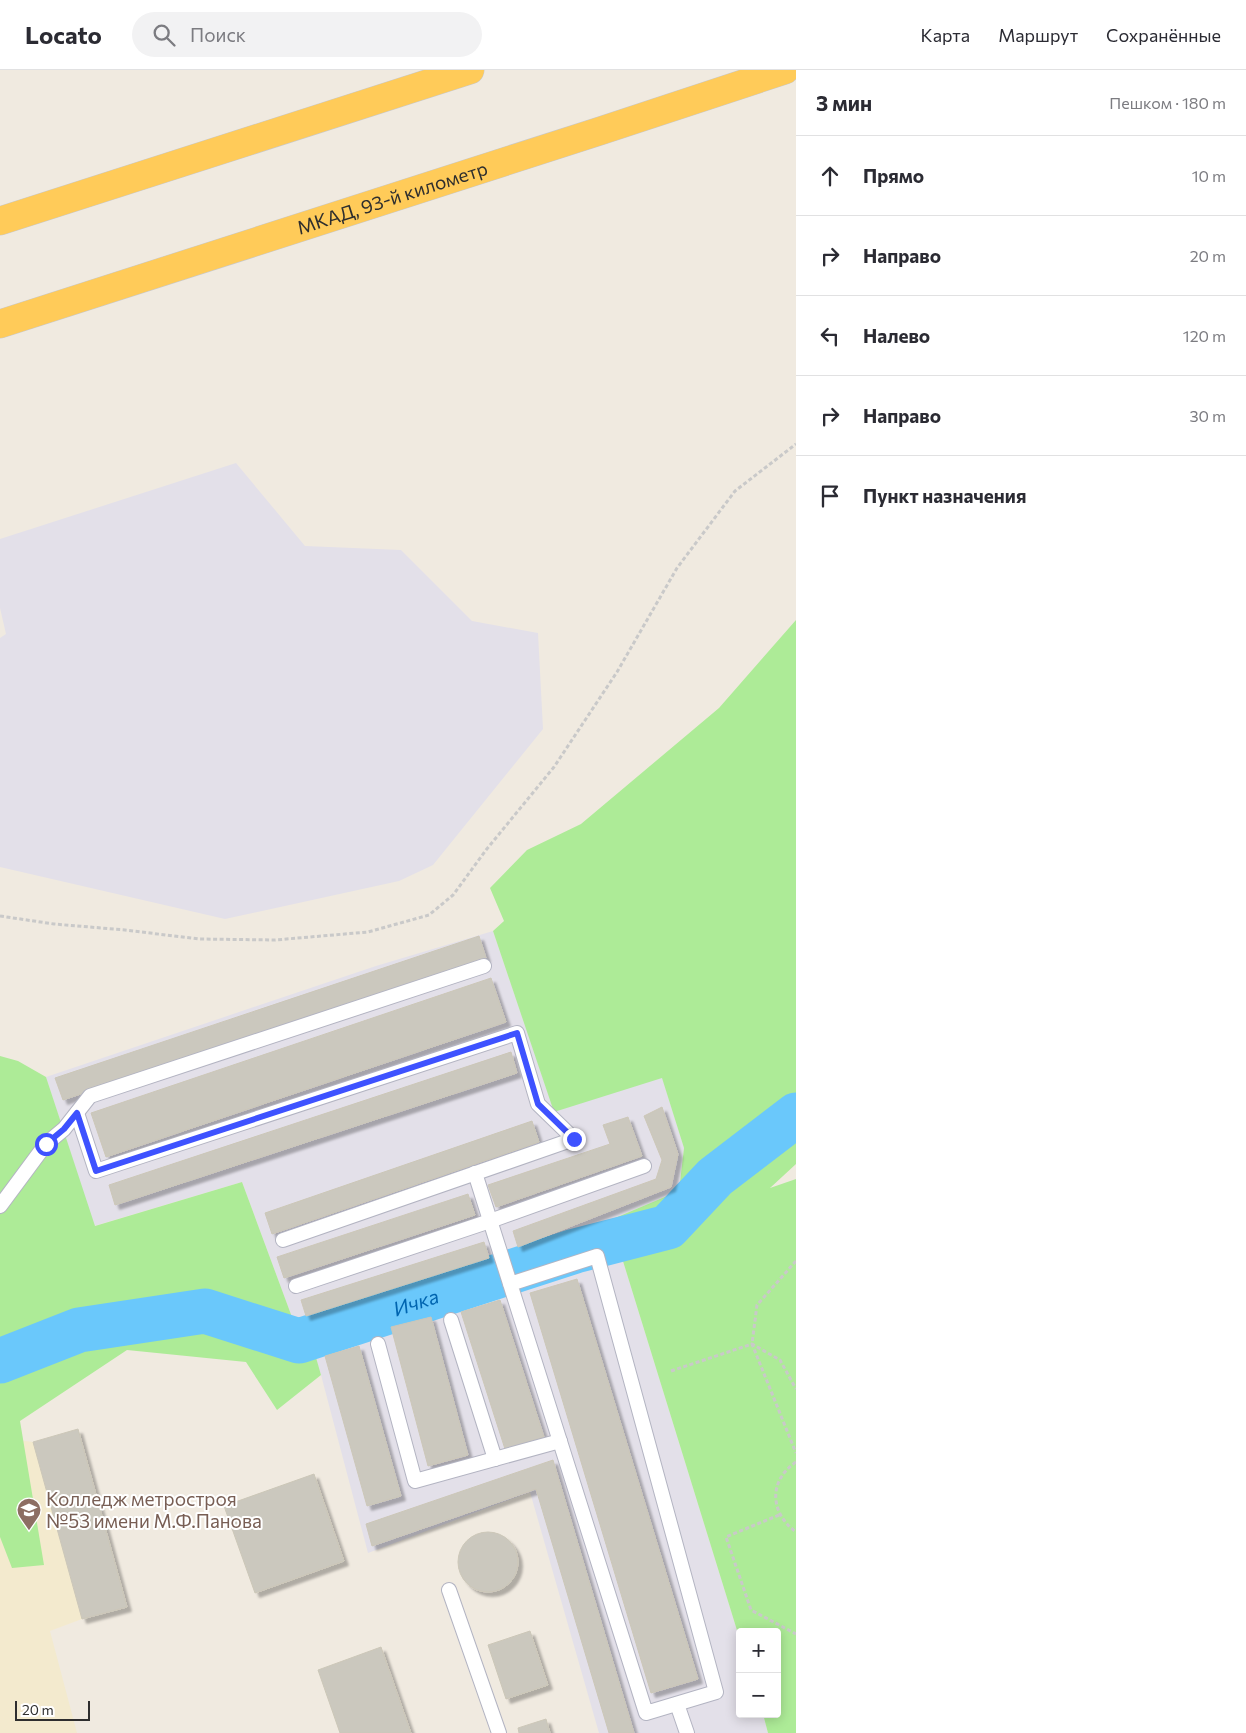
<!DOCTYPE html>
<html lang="ru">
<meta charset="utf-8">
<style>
:root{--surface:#fff;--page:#f2f2f3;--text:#2b2b33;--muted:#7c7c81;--line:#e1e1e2}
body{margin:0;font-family:Commissioner,sans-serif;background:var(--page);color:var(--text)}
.controls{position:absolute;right:15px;bottom:15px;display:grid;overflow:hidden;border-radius:5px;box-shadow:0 2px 12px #0003}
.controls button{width:45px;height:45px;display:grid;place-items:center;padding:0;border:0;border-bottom:1px solid var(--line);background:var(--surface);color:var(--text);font:25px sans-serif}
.scale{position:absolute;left:15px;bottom:12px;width:75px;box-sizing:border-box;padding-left:5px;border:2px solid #2e2e2e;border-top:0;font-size:14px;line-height:18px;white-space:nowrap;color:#2e2e2e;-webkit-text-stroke:4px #fff;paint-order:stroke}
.stop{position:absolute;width:15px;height:15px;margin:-11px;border:4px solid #3e52ff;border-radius:50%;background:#fff}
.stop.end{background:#3e52ff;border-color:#fff;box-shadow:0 1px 5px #0008}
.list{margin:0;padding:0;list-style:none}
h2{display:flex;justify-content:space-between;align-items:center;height:65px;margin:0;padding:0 20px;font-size:21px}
h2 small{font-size:16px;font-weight:400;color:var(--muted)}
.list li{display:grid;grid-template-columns:32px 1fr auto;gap:15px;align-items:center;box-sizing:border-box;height:80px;padding:0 20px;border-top:1px solid var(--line)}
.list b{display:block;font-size:19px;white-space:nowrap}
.list em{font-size:16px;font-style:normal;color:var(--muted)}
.icon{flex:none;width:28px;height:28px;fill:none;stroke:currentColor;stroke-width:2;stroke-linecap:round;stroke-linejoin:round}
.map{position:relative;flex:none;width:796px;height:1663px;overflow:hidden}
header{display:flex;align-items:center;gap:30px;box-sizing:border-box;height:70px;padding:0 25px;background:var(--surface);border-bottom:1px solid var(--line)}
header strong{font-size:24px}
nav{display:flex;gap:28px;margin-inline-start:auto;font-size:18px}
.search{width:350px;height:45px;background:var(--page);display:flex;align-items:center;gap:12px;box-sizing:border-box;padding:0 18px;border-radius:28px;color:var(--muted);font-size:19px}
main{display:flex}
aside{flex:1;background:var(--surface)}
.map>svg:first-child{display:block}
.industrial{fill:#e3e0e9}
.education{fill:#f3eace}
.green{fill:#adeb97}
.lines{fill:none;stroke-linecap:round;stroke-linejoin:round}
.river{stroke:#6ac8fb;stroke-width:45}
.building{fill:#cbc8be;stroke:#ccc7b8;filter:url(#shadow)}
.service-casing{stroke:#b3b4c2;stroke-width:16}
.trunk-casing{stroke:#c9c9c9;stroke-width:29}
.path{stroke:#c9c9c9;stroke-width:3;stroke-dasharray:4 2.5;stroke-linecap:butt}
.service{stroke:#fff;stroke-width:14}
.trunk{stroke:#ffcb59;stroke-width:28}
.route{stroke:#3e52ff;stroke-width:6}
.labels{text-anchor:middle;stroke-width:4;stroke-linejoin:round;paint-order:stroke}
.street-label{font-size:19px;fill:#2e2e2e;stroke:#fff}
.education-label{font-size:19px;fill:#785e54;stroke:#fff;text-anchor:start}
.water-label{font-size:20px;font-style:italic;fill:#0065b0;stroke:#fff}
</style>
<header>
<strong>Locato</strong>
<div class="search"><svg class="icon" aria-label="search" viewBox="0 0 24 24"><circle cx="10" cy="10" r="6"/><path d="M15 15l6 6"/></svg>Поиск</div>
<nav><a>Карта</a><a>Маршрут</a><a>Сохранённые</a></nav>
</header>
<main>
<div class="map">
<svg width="796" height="1663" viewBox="0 0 796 1663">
<defs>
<filter id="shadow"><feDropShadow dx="4.5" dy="4.5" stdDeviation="1" flood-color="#0004"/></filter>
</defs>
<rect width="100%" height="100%" fill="#f0eae0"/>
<!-- industrial -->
<g class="industrial">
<path d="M 236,393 L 305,476 L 401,480 L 472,551 L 538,563 L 543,659 L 433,795 L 399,811 L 225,849 L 0,797 L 0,568 L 6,564 L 0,538 L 0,469 Z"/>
<path d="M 493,861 L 554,1041 L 662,1007 L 684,1078 L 679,1121 L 532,1183 L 296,1258 L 242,1112 L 94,1156 L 46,1007 L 376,896 Z"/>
<path d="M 618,1175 L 740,1570 L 740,1644 L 763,1644 L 768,1663 L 599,1663 L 530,1422 L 368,1483 L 321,1305 L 310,1270 Z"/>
</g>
<!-- education -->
<path class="education" d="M 0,1368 L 33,1372 L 82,1549 L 50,1561 L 77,1663 L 0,1663 Z"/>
<!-- green -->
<path class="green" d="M 796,550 L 796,1094 L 770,1118 L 796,1109 L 796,1663 L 768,1663 L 763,1644 L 777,1644 L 777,1562 L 740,1562 L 740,1570 L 618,1175 L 311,1270 L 321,1305 L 277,1340 L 246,1292 L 127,1280 L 20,1351 L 44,1495 L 12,1498 L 0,1467 L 0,986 L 18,991 L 46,1007 L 95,1156 L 242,1112 L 296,1258 L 532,1183 L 679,1121 L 684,1078 L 662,1008 L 554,1042 L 493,861 L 504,851 L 490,818 L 527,780 L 581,754 L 719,638 Z"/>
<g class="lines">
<!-- river -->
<path class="river" id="s1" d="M 0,1291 L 79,1260 L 205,1241 L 299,1271 L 575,1181 L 668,1157 L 715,1107 L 796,1045"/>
</g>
<!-- building -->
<g class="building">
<path d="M 479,866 L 486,888 L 63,1030 L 55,1008 Z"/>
<path d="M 491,908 L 506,952 L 106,1087 L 91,1043 Z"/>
<path d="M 511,982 L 517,1003 L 115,1135 L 109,1115 Z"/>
<path d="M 662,1037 L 678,1084 L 671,1117 L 518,1177 L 513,1161 L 656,1109 L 662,1090 L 644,1046 Z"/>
<path d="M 628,1047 L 642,1086 L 496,1137 L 488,1115 L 610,1074 L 603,1055 Z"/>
<path d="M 532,1051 L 539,1072 L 272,1164 L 265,1143 Z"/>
<path d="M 468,1124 L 475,1145 L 284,1208 L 277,1187 Z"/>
<path d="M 484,1172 L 489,1188 L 306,1246 L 301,1230 Z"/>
<path d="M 577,1209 L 698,1609 L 651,1623 L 530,1223 Z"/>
<path d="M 500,1230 L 544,1367 L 505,1379 L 461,1242 Z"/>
<path d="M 431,1247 L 468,1385 L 428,1396 L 391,1257 Z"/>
<path d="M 359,1276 L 401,1426 L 367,1436 L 325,1286 Z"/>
<path d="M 78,1359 L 127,1537 L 82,1549 L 33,1372 Z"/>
<path d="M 553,1390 L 634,1663 L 609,1663 L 536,1419 L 372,1476 L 366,1454 Z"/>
<path d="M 314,1404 L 344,1491 L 255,1523 L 224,1436 Z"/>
<circle cx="488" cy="1492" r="30"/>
<path d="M 530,1561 L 548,1615 L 506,1629 L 488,1575 Z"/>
<path d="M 381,1577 L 411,1663 L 340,1663 L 318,1600 Z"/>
<path d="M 546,1649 L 550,1663 L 519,1663 L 518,1658 Z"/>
</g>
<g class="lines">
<defs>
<g id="service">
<path d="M 77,1043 L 96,1101 L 517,963 L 538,1034 L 574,1069 L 283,1170"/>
<path d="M 475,1103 L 646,1643 L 716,1622 L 597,1186 L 510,1214"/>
<path d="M 0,1136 L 46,1074 L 64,1059 L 90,1026 L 484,896"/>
<path d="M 296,1216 L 490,1151 L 644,1096"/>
<path d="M 451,1250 L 495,1389"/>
<path d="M 378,1274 L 415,1411 L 560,1371"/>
<path d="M 449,1520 L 499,1663"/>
<path d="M 677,1634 L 687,1663"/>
</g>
<g id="trunk">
<path d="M 0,151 L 470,0"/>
<path id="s2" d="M 0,254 L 600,61 L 785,0"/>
</g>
</defs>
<!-- service casing -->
<use href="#service" class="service-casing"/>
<!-- trunk casing -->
<use href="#trunk" class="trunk-casing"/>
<!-- path -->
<g class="path">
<path d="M 0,846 L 54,854 L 125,860 L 199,869 L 275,870 L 368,862 L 429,845 L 453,825 L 486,780 L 554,697 L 617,602 L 677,498 L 735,421 L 796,374"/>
<path d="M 796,1191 L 757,1235 L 752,1274 L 796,1383"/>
<path d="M 671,1301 L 752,1274 L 780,1290 L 796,1319"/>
<path d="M 796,1392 C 768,1411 770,1443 796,1462"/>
<path d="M 779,1445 L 726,1467 L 751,1540 L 796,1564"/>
</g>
<!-- service -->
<use href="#service" class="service"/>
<!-- trunk -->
<use href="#trunk" class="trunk"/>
</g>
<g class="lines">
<!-- route -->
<path class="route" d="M 46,1074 L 64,1059 L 77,1043 L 96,1101 L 517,963 L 538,1034 L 574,1069"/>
</g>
<!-- icons -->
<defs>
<symbol id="university-pin" viewBox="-11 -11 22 30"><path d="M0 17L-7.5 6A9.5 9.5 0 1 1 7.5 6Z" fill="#8d6e63" stroke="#fff"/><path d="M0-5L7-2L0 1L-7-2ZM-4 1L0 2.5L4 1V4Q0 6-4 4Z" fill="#fff"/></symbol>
</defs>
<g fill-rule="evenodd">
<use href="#university-pin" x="15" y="1426" width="28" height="38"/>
</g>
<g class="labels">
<!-- street labels -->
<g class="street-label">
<text dy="7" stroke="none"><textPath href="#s2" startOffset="412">МКАД, 93-й километр</textPath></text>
</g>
<!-- education labels -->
<g class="education-label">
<text x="46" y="1436">Колледж метростроя<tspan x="46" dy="22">№53 имени М.Ф.Панова</tspan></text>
</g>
<!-- water labels -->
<g class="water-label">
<text dy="7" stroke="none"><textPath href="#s1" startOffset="434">Ичка</textPath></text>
</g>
</g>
</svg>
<div class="controls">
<button>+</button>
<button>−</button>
</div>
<div class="scale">20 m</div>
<div class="stop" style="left:46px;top:1074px"></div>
<div class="stop end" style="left:574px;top:1069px"></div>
</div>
<aside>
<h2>3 мин<small>Пешком · 180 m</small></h2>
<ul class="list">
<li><svg class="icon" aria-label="ahead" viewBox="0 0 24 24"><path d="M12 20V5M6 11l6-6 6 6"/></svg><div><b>Прямо</b></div><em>10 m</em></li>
<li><svg class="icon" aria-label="right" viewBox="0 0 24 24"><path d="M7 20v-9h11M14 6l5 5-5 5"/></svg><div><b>Направо</b></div><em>20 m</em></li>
<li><svg class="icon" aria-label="left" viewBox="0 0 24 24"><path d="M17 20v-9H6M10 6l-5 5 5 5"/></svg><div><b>Налево</b></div><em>120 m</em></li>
<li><svg class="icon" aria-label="right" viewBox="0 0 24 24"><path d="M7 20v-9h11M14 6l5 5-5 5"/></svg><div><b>Направо</b></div><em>30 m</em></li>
<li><svg class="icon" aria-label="arrive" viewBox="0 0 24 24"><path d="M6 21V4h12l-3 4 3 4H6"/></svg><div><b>Пункт назначения</b></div></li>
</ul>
</aside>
</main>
